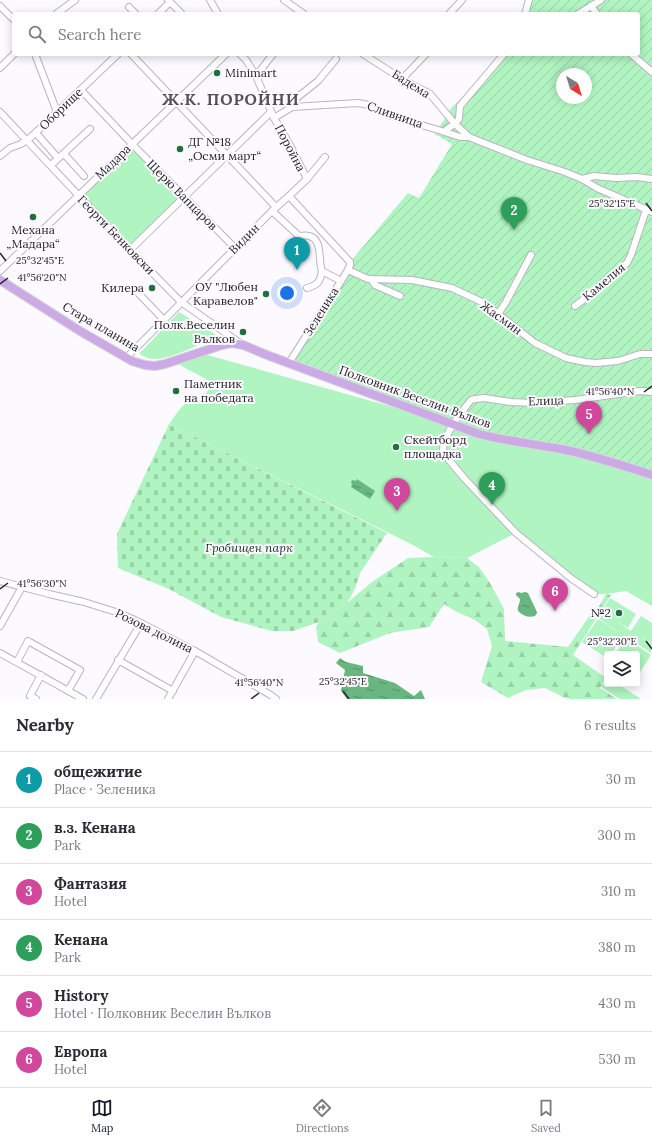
<!DOCTYPE html>
<meta charset="utf-8">
<style>
:root{--surface:#fff;--page:#f7f7f7;--text:#2b2b33;--muted:#7c7c81;--line:#e1e1e2;--accent:#111827}
body{margin:0;font-family:Lora,serif;background:var(--page);color:var(--text)}
.controls{position:absolute;right:12px;bottom:12px;display:grid;overflow:hidden;border-radius:4px;box-shadow:0 2px 10px #0003}
.controls button{width:36px;height:36px;display:grid;place-items:center;padding:0;border:0;border-bottom:1px solid var(--line);background:var(--surface);color:var(--text);font:20px sans-serif}
.compass{position:absolute;left:556px;top:68px;width:36px;height:36px;border-radius:50%;background:var(--surface);box-shadow:0 2px 10px #0003;rotate:142deg}
.you{position:absolute;left:287px;top:293px;width:14px;height:14px;margin:-10px;border:3px solid #fff;border-radius:50%;background:#1a73e8;box-shadow:0 0 0 6px #1a73e833}
.badge{display:grid;place-items:center;width:26px;height:26px;border-radius:50%;background:var(--accent);color:#fff;font-size:13px;font-weight:700}
.pin{position:absolute;translate:-50% -33px;filter:drop-shadow(0 1px 2px #0008)}
.pin::after{content:'';position:absolute;top:21px;width:14px;height:12px;background:inherit;clip-path:polygon(0 0,100% 0,50% 100%)}
.list{margin:0;padding:0;list-style:none}
h2{display:flex;justify-content:space-between;align-items:center;height:52px;margin:0;padding:0 16px;font-size:17px}
h2 small{font-size:13px;font-weight:400;color:var(--muted)}
.list li{display:grid;grid-template-columns:26px 1fr auto;gap:12px;align-items:center;box-sizing:border-box;height:56px;padding:0 16px;border-top:1px solid var(--line)}
.list b{display:block;font-size:15px;white-space:nowrap}
.list p{margin:0;font-size:13px;white-space:nowrap;color:var(--muted)}
.list em{font-size:13px;font-style:normal;color:var(--muted)}
.icon{flex:none;width:22px;height:22px;fill:none;stroke:currentColor;stroke-width:2;stroke-linecap:round;stroke-linejoin:round}
.map{position:relative;flex:none;width:652px;height:699px;overflow:hidden}
.search{position:absolute;background:var(--surface);box-shadow:0 2px 10px #0003;left:12px;right:12px;top:12px;height:44px;display:flex;align-items:center;gap:10px;box-sizing:border-box;padding:0 14px;border-radius:4px;color:var(--muted);font-size:15px}
.sheet{height:388px;background:var(--surface)}
nav{display:flex;justify-content:space-around;align-items:center;box-sizing:border-box;height:56px;border-top:1px solid var(--line);background:var(--surface);font-size:11px;color:var(--muted)}
nav a{display:grid;justify-items:center;gap:2px}
nav .on{color:var(--accent)}
.map>svg:first-child{display:block}
.green{fill:#b0f4c1}
.forest{fill:url(#forest-firs)}
.cemetery{fill:url(#cemetery-stones)}
.garden{fill:url(#garden-furrows);fill-rule:evenodd}
.water{fill:url(#water-ripples)}
.lines{fill:none;stroke-linecap:round;stroke-linejoin:round}
.minor-casing{stroke:#bab4c1;stroke-width:8}
.major-casing{stroke:#d8d8d9;stroke-width:10}
.minor{stroke:#fff;stroke-width:6}
.major{stroke:#cbaae6;stroke-width:8}
.ticks{fill:none;stroke:#27252a;stroke-width:1.5}
.poi-dot{fill:#216f3f;stroke:#fcf9ff;stroke-width:1.5}
.labels{text-anchor:middle;stroke-width:4;stroke-linejoin:round;paint-order:stroke}
.poi-label{font-size:12px;fill:#27252a;stroke:#fcf9ff;text-anchor:start}
.street-label{font-size:12px;fill:#27252a;stroke:#fcf9ff}
.park-label{font-size:12px;font-style:italic;fill:#11321c;stroke:#fcf9ff}
.district-label{font-size:16px;font-weight:bold;letter-spacing:1px;fill:#554f5a;stroke:#fcf9ff}
.ticks-label{font-size:10px;text-anchor:middle;fill:#27252a;stroke:#fcf9ff;stroke-width:4;stroke-linejoin:round;paint-order:stroke}
</style>
<div class="map">
<svg width="652" height="699" viewBox="0 0 652 699">
<defs>
<pattern id="forest-firs" width="22" height="20" patternUnits="userSpaceOnUse"><rect width="22" height="20" fill="#b0f4c1"/><path d="M5 1l3.5 6h-7zM16 11l3.5 6h-7z" fill="#97d1a6"/></pattern>
<pattern id="cemetery-stones" width="16" height="16" patternUnits="userSpaceOnUse"><rect width="16" height="16" fill="#b0f4c1"/><path d="M2 7V4a2 2 0 0 1 4 0v3zM10 15v-3a2 2 0 0 1 4 0v3z" fill="#97d1a6"/></pattern>
<pattern id="garden-furrows" width="10" height="10" patternUnits="userSpaceOnUse"><rect width="10" height="10" fill="#b0f4c1"/><path d="M-1 1l2-2M0 10L10 0M9 11l2-2" fill="none" stroke="#97d1a6"/></pattern>
<pattern id="water-ripples" width="26" height="14" patternUnits="userSpaceOnUse"><rect width="26" height="14" fill="#69b680"/><path d="M2 4q2-2 4 0t4 0M15 11q2-2 4 0t4 0" fill="none" stroke="#569469"/></pattern>
</defs>
<rect width="100%" height="100%" fill="#fcf9ff"/>
<!-- green -->
<g class="green">
<path d="M 133,147 L 182,197 L 131,246 L 83,195 Z"/>
<path d="M 179,312 L 218,336 C 203,343 169,360 154,359 C 148,359 144,356 139,354 Z"/>
<path d="M 204,354 L 453,424 L 581,453 L 652,476 L 652,606 L 626,591 L 606,594 L 594,594 L 516,533 L 467,558 L 434,557 L 409,543 L 169,424 C 177,414 186,395 201,401 L 209,389 L 203,385 L 206,379 L 176,363 Z"/>
<path d="M 610,598 L 636,614 L 628,628 L 616,621 L 631,631 L 641,616 L 652,623 L 652,643 L 638,635 L 652,644 L 651,653 L 624,635 L 611,654 L 607,654 L 607,658 L 582,642 L 598,619 L 622,634 L 598,618 Z"/>
<path d="M 626,638 L 651,655 L 637,677 L 637,654 L 615,654 Z"/>
<path d="M 607,678 L 607,684 L 618,684 L 641,699 L 620,699 L 601,687 Z"/>
</g>
<!-- forest -->
<path class="forest" d="M 434,557 L 467,558 L 479,567 L 490,583 L 504,609 L 505,641 L 568,647 L 595,608 L 598,608 L 606,594 L 611,595 L 573,655 L 606,678 L 600,688 L 617,699 L 571,699 L 565,698 L 545,688 L 526,690 L 508,698 L 481,682 L 492,646 L 487,629 L 475,620 L 455,611 L 444,604 L 429,627 L 390,633 L 340,653 L 318,642 L 316,627 L 319,622 L 347,603 L 372,582 L 408,558 Z"/>
<!-- cemetery -->
<path class="cemetery" d="M 169,424 L 387,533 L 360,573 L 355,589 L 347,603 L 319,622 L 293,631 L 272,631 L 221,617 L 169,589 L 118,568 L 117,534 Z"/>
<!-- garden -->
<path class="garden" d="M 529,0 L 652,0 L 652,476 L 581,453 L 497,439 L 289,363 L 350,262 L 408,193 L 419,198 L 452,144 L 435,134 L 450,110 L 502,57 L 504,54 L 638,54 L 638,14 L 525,14 ZM 562,74 L 586,74 L 586,98 L 562,98 Z"/>
<!-- water -->
<g class="water">
<path d="M 357,479 L 375,491 L 370,499 L 351,487 L 352,485 L 351,481 L 353,480 L 356,481 Z"/>
<path d="M 519,592 L 521,593 L 525,592 L 528,593 L 536,610 L 537,613 L 535,616 C 529,618 523,616 518,611 C 517,606 520,604 520,599 L 516,595 L 516,593 Z"/>
<path d="M 340,658 L 346,662 L 363,666 L 363,673 L 395,683 L 414,696 L 421,690 L 425,699 L 347,699 L 341,691 L 345,670 L 336,663 Z"/>
</g>
<g class="lines">
<defs>
<g id="minor">
<path d="M 168,0 L 182,14"/>
<path d="M 210,0 L 218,14"/>
<path d="M 284,0 L 304,14"/>
<path d="M 0,6 L 14,20"/>
<path d="M 591,6 L 597,14"/>
<path d="M 129,7 L 136,14"/>
<path d="M 56,14 L 75,0"/>
<path d="M 158,14 L 170,2"/>
<path d="M 449,14 L 462,0"/>
<path d="M 525,14 L 529,0"/>
<path d="M 578,14 L 601,0"/>
<path d="M 35,54 L 57,112"/>
<path d="M 131,54 L 276,207"/>
<path d="M 240,54 L 246,60 L 256,76 L 274,118 L 291,147 L 307,179"/>
<path d="M 363,54 L 402,79 L 430,94 L 455,124 L 469,137"/>
<path d="M 631,54 L 652,72"/>
<path d="M 0,68 L 14,54"/>
<path d="M 256,76 L 273,54"/>
<path d="M 402,79 L 426,54"/>
<path d="M 81,90 L 132,144 L 235,248"/>
<path d="M 292,107 L 292,104 L 294,100 L 318,81 L 336,59"/>
<path d="M 0,112 L 130,250 L 181,302 L 240,343"/>
<path d="M 274,118 L 292,107 L 358,103 L 369,105 L 388,115 L 445,132 L 460,137 L 469,137 L 527,160 L 565,172 L 582,179 L 594,176 L 616,178 L 637,177 L 652,179"/>
<path d="M 445,132 L 447,129 L 455,124 L 459,119 L 460,106 L 504,54"/>
<path d="M 36,133 L 58,158"/>
<path d="M 64,154 L 84,176"/>
<path d="M 0,156 L 10,148 L 21,144 L 31,137 L 118,54"/>
<path d="M 51,165 L 90,129"/>
<path d="M 582,179 L 597,188 L 652,212"/>
<path d="M 272,211 L 299,236 C 302,236 306,235 309,236 C 323,239 318,261 322,271 L 341,281"/>
<path d="M 130,250 L 271,112"/>
<path d="M 348,270 L 368,279 L 412,280 L 452,288 L 484,303 L 535,343 L 566,358 L 585,362 L 596,363 L 618,361 L 640,354 L 652,354"/>
<path d="M 0,271 L 226,54"/>
<path d="M 371,279 L 375,285 L 400,296"/>
<path d="M 307,288 C 318,285 320,282 322,271"/>
<path d="M 139,294 L 164,320"/>
<path d="M 575,306 L 600,287 L 613,275 L 627,263 L 631,255 L 646,210"/>
<path d="M 498,314 L 506,302 L 531,255"/>
<path d="M 162,322 L 272,211 L 289,196 L 307,179 L 325,157"/>
<path d="M 126,358 L 161,323"/>
<path d="M 289,363 L 348,270 L 350,265 L 350,262 L 289,196"/>
<path d="M 0,581 L 49,594 L 84,602 L 116,612 L 135,620 L 195,651 L 269,694 L 276,699"/>
<path d="M 594,594 L 572,579 L 516,533 L 464,478 L 449,460 L 443,450 L 444,441 L 453,424 L 467,405 L 471,400 L 475,399 L 484,398 L 511,402 L 533,403 L 575,400 L 640,391 L 652,392"/>
<path d="M 0,626 L 22,587"/>
<path d="M 0,653 L 83,699"/>
<path d="M 118,660 L 173,691"/>
<path d="M 17,662 L 28,641 L 80,670 L 68,691"/>
<path d="M 36,699 L 30,696 L 41,675"/>
<path d="M 96,699 L 141,623"/>
<path d="M 168,699 L 195,651"/>
</g>
<path id="major" d="M 0,280 L 80,331 L 132,361 L 145,365 L 155,366 L 165,364 L 222,345 L 232,343 L 243,345 L 267,355 L 479,434 C 506,441 534,444 561,449 C 592,455 622,465 652,475"/>
</defs>
<!-- minor casing -->
<use href="#minor" class="minor-casing"/>
<!-- major casing -->
<use href="#major" class="major-casing"/>
<!-- minor -->
<use href="#minor" class="minor"/>
<!-- major -->
<use href="#major" class="major"/>
</g>
<!-- ticks -->
<path class="ticks" d="M 646,203 L 652,211M 0,253 L 6,261M 0,284 L 8,278M 644,392 L 652,386M 0,589 L 8,583M 646,641 L 652,649M 343,691 L 349,699M 251,699 L 259,693"/>
<!-- markers -->
<g class="poi-dot">
<circle cx="217" cy="73" r="4"/>
<circle cx="180" cy="149" r="4"/>
<circle cx="33" cy="217" r="4"/>
<circle cx="152" cy="288" r="4"/>
<circle cx="266" cy="294" r="4"/>
<circle cx="243" cy="332" r="4"/>
<circle cx="176" cy="391" r="4"/>
<circle cx="396" cy="447" r="4"/>
<circle cx="619" cy="613" r="4"/>
</g>
<g class="labels">
<!-- poi labels -->
<g class="poi-label">
<text x="225" y="77">Minimart</text>
<text x="188" y="146">ДГ №18<tspan x="188" dy="14">„Осми март“</tspan></text>
<text x="33" y="234" text-anchor="middle">Механа<tspan x="33" dy="14">„Мадара“</tspan></text>
<text x="258" y="291" text-anchor="end">ОУ "Любен<tspan x="258" dy="14">Каравелов"</tspan></text>
<text x="144" y="292" text-anchor="end">Килера</text>
<text x="235" y="329" text-anchor="end">Полк.Веселин<tspan x="235" dy="14">Вълков</tspan></text>
<text x="184" y="388">Паметник<tspan x="184" dy="14">на победата</tspan></text>
<text x="404" y="444">Скейтборд<tspan x="404" dy="14">площадка</tspan></text>
<text x="611" y="617" text-anchor="end">№2</text>
</g>
<!-- street labels -->
<g class="street-label">
<text transform="translate(411 84) rotate(32)" y="4">Бадема</text>
<text transform="translate(61 109) rotate(-44)" y="4">Оборище</text>
<text transform="translate(395 115) rotate(19)" y="4">Сливница</text>
<text transform="translate(290 148) rotate(62)" y="4">Поройна</text>
<text transform="translate(113 162) rotate(-44)" y="4">Мадара</text>
<text transform="translate(182 195) rotate(45)" y="4">Щерю Вапцаров</text>
<text transform="translate(116 235) rotate(46)" y="4">Георги Бенковски</text>
<text transform="translate(244 239) rotate(-45)" y="4">Видин</text>
<text transform="translate(604 282) rotate(-40)" y="4">Камелия</text>
<text transform="translate(321 312) rotate(-58)" y="4">Зеленика</text>
<text transform="translate(501 318) rotate(36)" y="4">Жасмин</text>
<text transform="translate(101 327) rotate(30)" y="4">Стара планина</text>
<text transform="translate(415 397) rotate(20)" y="4">Полковник Веселин Вълков</text>
<text transform="translate(546 401) rotate(-2)" y="4">Елица</text>
<text transform="translate(154 631) rotate(26)" y="4">Розова долина</text>
</g>
<!-- park labels -->
<g class="park-label">
<text x="249" y="552">Гробищен парк</text>
</g>
<!-- district labels -->
<g class="district-label">
<text x="231" y="105">Ж.К. ПОРОЙНИ</text>
</g>
</g>
<g class="ticks-label">
<text x="612" y="207">25°32'15"E</text>
<text x="40" y="264">25°32'45"E</text>
<text x="42" y="281">41°56'20"N</text>
<text x="610" y="395">41°56'40"N</text>
<text x="42" y="587">41°56'30"N</text>
<text x="612" y="645">25°32'30"E</text>
<text x="343" y="685">25°32'45"E</text>
<text x="259" y="686">41°56'40"N</text>
</g>
</svg>
<div class="controls">
<button><svg class="icon" aria-label="layers" viewBox="0 0 24 24"><path d="M12 4l9 5-9 5-9-5zM3 14l9 5 9-5"/></svg></button>
</div>
<svg class="compass" viewBox="-18 -18 36 36"><path d="M0-13l5 13h-10z" fill="#e53935"/><path d="M0 13l5-13h-10z" fill="#7c7c81"/></svg>
<div class="you"></div>
<div class="pin badge" style="left:297px;top:270px;background:#0f9aa8">1</div>
<div class="pin badge" style="left:514px;top:230px;background:#2e9e5b">2</div>
<div class="pin badge" style="left:397px;top:511px;background:#d1479c">3</div>
<div class="pin badge" style="left:492px;top:505px;background:#2e9e5b">4</div>
<div class="pin badge" style="left:589px;top:434px;background:#d1479c">5</div>
<div class="pin badge" style="left:555px;top:611px;background:#d1479c">6</div>
<div class="search"><svg class="icon" aria-label="search" viewBox="0 0 24 24"><circle cx="10" cy="10" r="6"/><path d="M15 15l6 6"/></svg>Search here</div>
</div>
<section class="sheet">
<h2>Nearby<small>6 results</small></h2>
<ul class="list">
<li><span class="badge" style="background:#0f9aa8">1</span><div><b>общежитие</b><p>Place · Зеленика</p></div><em>30 m</em></li>
<li><span class="badge" style="background:#2e9e5b">2</span><div><b>в.з. Кенана</b><p>Park</p></div><em>300 m</em></li>
<li><span class="badge" style="background:#d1479c">3</span><div><b>Фантазия</b><p>Hotel</p></div><em>310 m</em></li>
<li><span class="badge" style="background:#2e9e5b">4</span><div><b>Кенана</b><p>Park</p></div><em>380 m</em></li>
<li><span class="badge" style="background:#d1479c">5</span><div><b>History</b><p>Hotel · Полковник Веселин Вълков</p></div><em>430 m</em></li>
<li><span class="badge" style="background:#d1479c">6</span><div><b>Европа</b><p>Hotel</p></div><em>530 m</em></li>
</ul>
</section>
<nav>
<a class="on"><svg class="icon" aria-label="map" viewBox="0 0 24 24"><path d="M3 6l6-2 6 2 6-2v14l-6 2-6-2-6 2zM9 4v14M15 6v14"/></svg>Map</a>
<a><svg class="icon" aria-label="directions" viewBox="0 0 24 24"><path d="M12 3l9 9-9 9-9-9zM9 14v-3h6M13 9l2 2-2 2"/></svg>Directions</a>
<a><svg class="icon" aria-label="saved" viewBox="0 0 24 24"><path d="M7 4h10v16l-5-4-5 4z"/></svg>Saved</a>
</nav>
